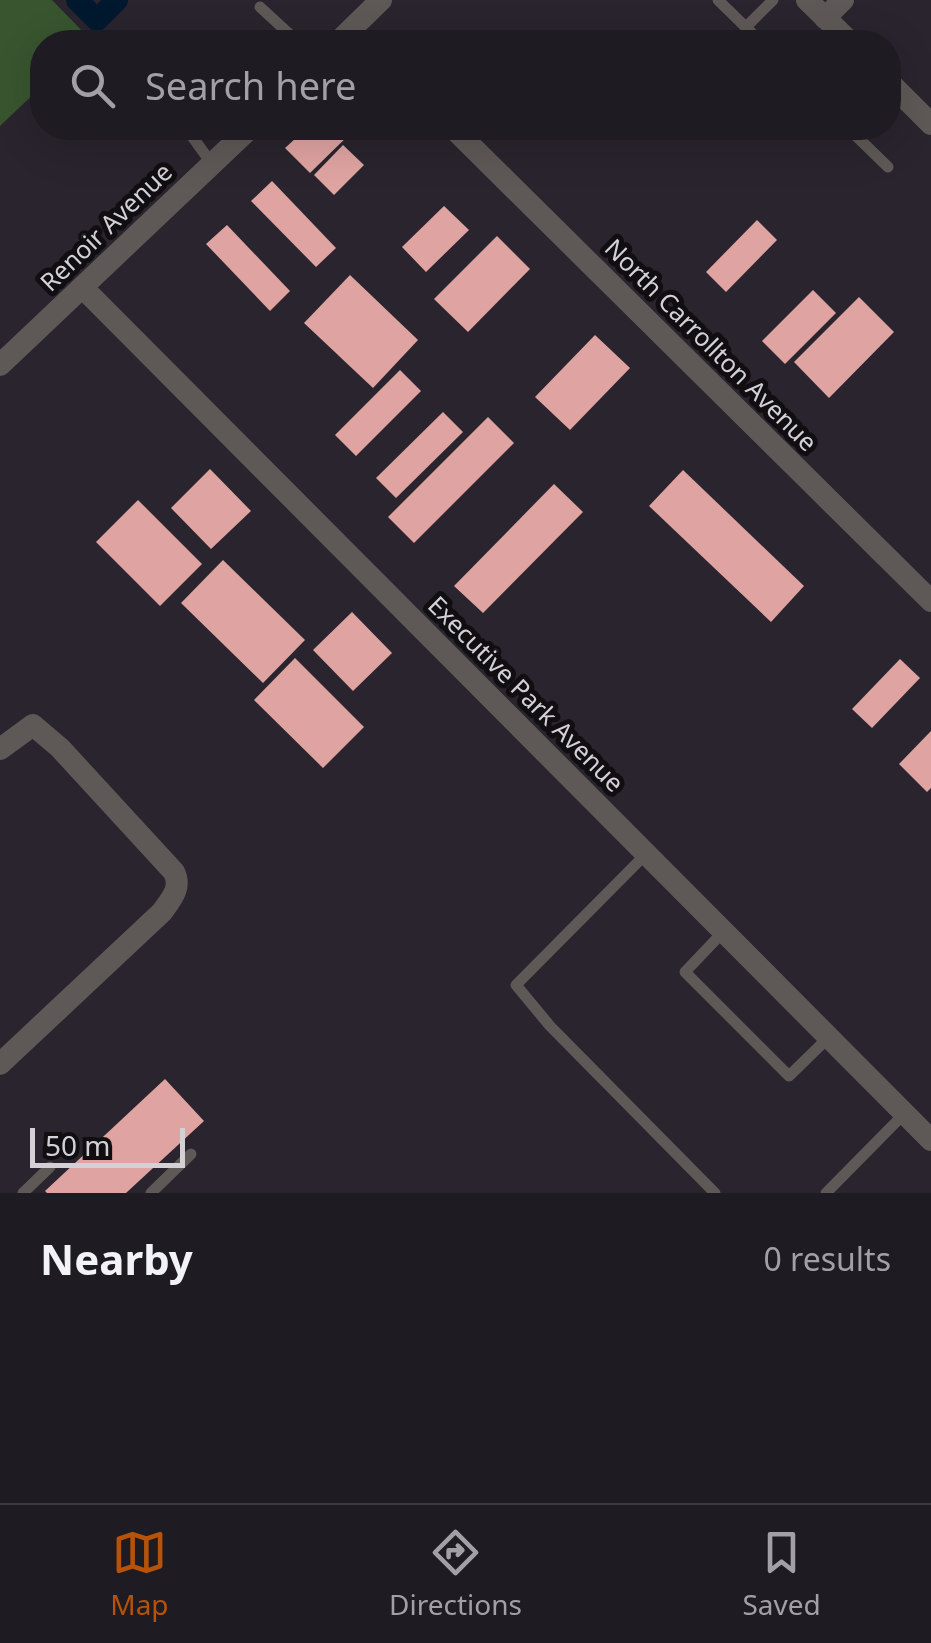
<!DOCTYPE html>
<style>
:root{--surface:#1f1b22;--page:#2c282f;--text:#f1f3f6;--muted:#a1a1a5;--line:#3c3940;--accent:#b45309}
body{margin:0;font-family:"Noto Sans",sans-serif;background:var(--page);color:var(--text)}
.scale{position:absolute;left:30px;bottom:25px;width:155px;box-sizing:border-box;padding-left:10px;border:5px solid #d3d0d6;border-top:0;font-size:28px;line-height:35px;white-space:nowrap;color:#d3d0d6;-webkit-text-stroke:8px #110e12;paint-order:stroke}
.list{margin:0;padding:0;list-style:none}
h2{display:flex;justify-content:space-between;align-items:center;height:130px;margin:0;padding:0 40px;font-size:42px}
h2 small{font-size:32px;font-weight:400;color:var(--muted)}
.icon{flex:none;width:55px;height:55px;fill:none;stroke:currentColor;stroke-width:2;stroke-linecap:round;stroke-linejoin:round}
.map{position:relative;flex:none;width:931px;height:1193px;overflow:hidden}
.search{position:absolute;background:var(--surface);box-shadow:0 10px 40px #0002;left:30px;right:30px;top:30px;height:110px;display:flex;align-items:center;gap:25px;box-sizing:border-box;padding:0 35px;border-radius:40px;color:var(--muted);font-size:38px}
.sheet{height:310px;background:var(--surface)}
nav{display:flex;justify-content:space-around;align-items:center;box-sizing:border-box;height:140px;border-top:2px solid var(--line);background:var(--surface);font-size:28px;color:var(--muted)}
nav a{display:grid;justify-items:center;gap:5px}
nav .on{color:var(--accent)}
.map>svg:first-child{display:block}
.forest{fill:#38552f}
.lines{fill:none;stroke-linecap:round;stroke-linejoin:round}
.canal{stroke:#00192f;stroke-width:22}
.building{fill:#dfa4a2}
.lane{stroke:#5e5956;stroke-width:11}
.street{stroke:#5e5956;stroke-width:22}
.labels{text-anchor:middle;stroke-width:10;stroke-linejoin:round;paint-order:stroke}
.street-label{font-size:25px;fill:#d3d0d6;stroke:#110e12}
</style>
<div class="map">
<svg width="931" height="1193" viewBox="0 0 931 1193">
<rect width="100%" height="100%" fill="#29242d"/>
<!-- forest -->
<path class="forest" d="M 0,0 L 52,0 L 91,40 L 88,42 L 42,42 L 42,86 L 0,126 Z"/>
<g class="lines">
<!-- canal -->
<path class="canal" d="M 77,0 L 97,20 L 117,0"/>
</g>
<!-- building -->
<g class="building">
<path d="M 307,128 L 356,128 L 310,173 L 285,148 Z"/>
<path d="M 343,145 L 364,165 L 334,195 L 314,175 Z"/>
<path d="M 272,181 L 336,248 L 316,267 L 251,201 Z"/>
<path d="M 444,206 L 469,230 L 426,272 L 402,247 Z"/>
<path d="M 757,220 L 777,240 L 726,292 L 706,272 Z"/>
<path d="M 227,225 L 290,291 L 270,311 L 206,244 Z"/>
<path d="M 497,236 L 530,269 L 468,332 L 434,299 Z"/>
<path d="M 350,275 L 418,340 L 373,388 L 304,323 Z"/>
<path d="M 813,290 L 836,313 L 785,364 L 762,341 Z"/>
<path d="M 859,297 L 894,332 L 829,398 L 794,362 Z"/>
<path d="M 595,335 L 630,368 L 570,430 L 535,397 Z"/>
<path d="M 400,370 L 421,391 L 356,456 L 335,435 Z"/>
<path d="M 443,412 L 463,432 L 396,498 L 376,478 Z"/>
<path d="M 488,417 L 514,443 L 414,543 L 388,517 Z"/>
<path d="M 210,469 L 251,511 L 211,549 L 171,508 Z"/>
<path d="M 683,470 L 804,586 L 771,622 L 649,506 Z"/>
<path d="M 554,484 L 583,512 L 483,613 L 454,586 Z"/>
<path d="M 138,500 L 202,564 L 160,606 L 96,542 Z"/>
<path d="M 223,560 L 305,640 L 263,683 L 181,603 Z"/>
<path d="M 352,612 L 392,653 L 353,691 L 313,650 Z"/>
<path d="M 295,658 L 364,727 L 323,768 L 254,700 Z"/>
<path d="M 900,659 L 920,678 L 872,728 L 852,709 Z"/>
<path d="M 931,731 L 931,788 L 927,792 L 899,764 Z"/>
<path d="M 165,1079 L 204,1121 L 126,1193 L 47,1193 L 45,1191 Z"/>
</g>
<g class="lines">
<!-- lane -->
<g class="lane">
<path d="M 718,0 L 761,42"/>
<path d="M 260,7 L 298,42"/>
<path d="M 746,27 L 773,0"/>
<path d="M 144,37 L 149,42"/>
<path d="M 186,128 L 212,164"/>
<path d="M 848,128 L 888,167"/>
<path d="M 646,854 L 516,985 L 550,1026 L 715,1193"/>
<path d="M 724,931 L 685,972 L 789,1076 L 829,1037"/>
<path d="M 23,1193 L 50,1167"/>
<path d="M 151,1193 L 191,1154"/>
<path d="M 826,1193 L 905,1113"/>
</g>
<!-- street -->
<g class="street">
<path d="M 807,0 L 850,42"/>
<path d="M 825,18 L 843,0"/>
<path d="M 338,42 L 381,0"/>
<path d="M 888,81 L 931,124"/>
<path d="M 453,128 L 931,601"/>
<path d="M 83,288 L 931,1140"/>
<path d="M 0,365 L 250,128"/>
<path d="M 0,749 L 33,725 L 60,748 L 174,872 C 182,888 171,899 162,912 L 0,1064"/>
</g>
</g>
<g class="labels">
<!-- street labels -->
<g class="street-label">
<text transform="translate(106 227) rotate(-44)" y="9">Renoir Avenue</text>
<text transform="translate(711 345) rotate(45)" y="9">North Carrollton Avenue</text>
<text transform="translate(526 694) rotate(45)" y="9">Executive Park Avenue</text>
</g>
</g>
</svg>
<div class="scale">50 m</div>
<div class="search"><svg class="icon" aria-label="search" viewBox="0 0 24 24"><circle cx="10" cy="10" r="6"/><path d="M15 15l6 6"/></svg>Search here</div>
</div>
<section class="sheet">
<h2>Nearby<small>0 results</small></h2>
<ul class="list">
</ul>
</section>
<nav>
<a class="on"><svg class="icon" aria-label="map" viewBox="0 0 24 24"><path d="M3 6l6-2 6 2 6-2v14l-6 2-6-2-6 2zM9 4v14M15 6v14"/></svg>Map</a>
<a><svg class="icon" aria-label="directions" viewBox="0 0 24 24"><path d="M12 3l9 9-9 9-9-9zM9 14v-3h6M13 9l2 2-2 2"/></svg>Directions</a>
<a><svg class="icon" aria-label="saved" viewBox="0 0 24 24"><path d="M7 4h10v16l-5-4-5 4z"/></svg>Saved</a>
</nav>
